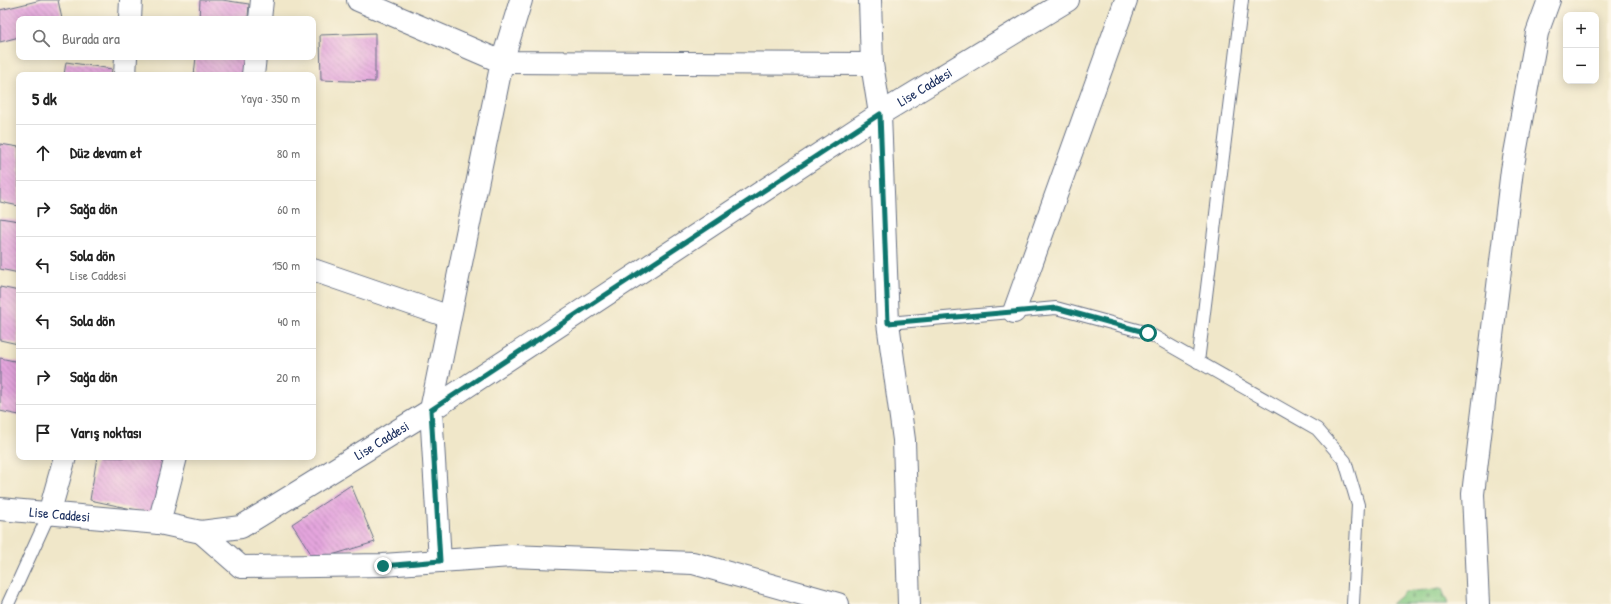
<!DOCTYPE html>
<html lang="tr">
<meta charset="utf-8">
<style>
:root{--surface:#fff;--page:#f6f6f6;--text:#222;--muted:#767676;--line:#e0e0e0}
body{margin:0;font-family:"Patrick Hand",sans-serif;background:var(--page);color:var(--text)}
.controls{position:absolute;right:12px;top:12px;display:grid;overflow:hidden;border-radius:8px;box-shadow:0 2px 10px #0003}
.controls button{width:36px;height:36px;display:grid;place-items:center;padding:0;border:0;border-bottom:1px solid var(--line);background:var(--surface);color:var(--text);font:20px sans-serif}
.stop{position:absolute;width:12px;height:12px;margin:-9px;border:3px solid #0f766e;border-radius:50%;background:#fff}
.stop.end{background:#0f766e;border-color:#fff;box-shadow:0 1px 4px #0008}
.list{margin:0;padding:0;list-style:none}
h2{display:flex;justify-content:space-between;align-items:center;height:52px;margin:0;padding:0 16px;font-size:17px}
h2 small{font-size:13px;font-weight:400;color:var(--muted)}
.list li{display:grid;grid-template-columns:26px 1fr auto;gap:12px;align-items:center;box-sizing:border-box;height:56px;padding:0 16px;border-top:1px solid var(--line)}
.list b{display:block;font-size:15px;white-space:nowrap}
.list p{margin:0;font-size:13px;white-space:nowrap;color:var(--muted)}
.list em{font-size:13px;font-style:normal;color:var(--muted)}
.icon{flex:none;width:22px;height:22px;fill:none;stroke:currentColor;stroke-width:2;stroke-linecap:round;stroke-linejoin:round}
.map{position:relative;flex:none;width:1611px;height:604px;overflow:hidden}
.search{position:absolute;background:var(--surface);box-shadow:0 2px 10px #0003;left:16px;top:16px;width:300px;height:44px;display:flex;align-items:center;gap:10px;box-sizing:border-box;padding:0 14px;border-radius:8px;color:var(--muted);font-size:15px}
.panel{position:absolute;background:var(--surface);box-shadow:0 2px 10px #0003;left:16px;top:72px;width:300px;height:388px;border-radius:8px}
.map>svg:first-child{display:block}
.cemetery{fill:url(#cemetery-stones);stroke:#507c70}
.building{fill:url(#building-back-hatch)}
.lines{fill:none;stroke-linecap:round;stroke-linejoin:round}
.lane-casing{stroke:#666f83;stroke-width:14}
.street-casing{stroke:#666f83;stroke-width:24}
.secondary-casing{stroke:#666f83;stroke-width:24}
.lane{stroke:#fff;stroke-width:12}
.street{stroke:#fff;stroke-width:22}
.secondary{stroke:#fff;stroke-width:22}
.route{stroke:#0f766e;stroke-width:5}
.labels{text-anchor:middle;stroke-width:4;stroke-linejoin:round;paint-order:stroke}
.street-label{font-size:14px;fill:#1b2f5e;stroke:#fcf5e5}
</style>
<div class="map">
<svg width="1611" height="604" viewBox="0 0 1611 604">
<defs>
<pattern id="cemetery-stones" width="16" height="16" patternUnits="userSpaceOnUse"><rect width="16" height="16" fill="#84c983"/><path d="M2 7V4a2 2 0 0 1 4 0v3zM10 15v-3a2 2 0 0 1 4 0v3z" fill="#6ba46e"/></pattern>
<pattern id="building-back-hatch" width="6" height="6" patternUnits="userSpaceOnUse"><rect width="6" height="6" fill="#e4a5dd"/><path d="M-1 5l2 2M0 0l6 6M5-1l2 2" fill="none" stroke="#b887b6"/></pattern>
</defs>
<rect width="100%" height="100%" fill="#fcf5e5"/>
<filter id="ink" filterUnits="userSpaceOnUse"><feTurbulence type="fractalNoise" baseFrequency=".025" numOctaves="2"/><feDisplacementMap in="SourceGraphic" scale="8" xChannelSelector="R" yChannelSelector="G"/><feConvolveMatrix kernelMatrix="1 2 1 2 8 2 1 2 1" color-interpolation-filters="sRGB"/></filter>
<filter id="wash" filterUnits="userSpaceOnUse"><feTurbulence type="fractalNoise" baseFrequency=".012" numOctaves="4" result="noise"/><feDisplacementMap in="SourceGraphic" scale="16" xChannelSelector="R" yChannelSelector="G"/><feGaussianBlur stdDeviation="0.9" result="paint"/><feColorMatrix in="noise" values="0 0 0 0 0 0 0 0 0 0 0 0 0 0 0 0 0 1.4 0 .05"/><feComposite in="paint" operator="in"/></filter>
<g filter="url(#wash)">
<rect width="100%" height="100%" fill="#f0e7c9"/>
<!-- cemetery -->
<path class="cemetery" d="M 1434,589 L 1442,589 L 1448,604 L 1391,604 L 1405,592 Z"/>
<g id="blocks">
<!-- building -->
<g class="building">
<path d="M 41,0 L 58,0 L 62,19 L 19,19 L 19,37 L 0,42 L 0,10 Z"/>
<path d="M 200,0 L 222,0 L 249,4 L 248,19 L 199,19 Z"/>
<path d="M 375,33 L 375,82 L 321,80 L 320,35 Z"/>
<path d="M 196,57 L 245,57 L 243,75 L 194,75 Z"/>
<path d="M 66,62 L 112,69 L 111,75 L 64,75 Z"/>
<path d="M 0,144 L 19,147 L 19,206 L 0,202 Z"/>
<path d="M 0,218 L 19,221 L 19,273 L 0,269 Z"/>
<path d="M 0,287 L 19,291 L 18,344 L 0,340 Z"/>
<path d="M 0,358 L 19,362 L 19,415 L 0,411 Z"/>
<path d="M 97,457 L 166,458 L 155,514 L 90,500 Z"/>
<path d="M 351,485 L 375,542 L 315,560 L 292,524 Z"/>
</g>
</g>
</g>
<g filter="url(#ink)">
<use href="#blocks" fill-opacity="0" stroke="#666f83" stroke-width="1"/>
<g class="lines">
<defs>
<g id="lane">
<path d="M 888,323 L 1056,308 L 1148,333 L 1317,429 L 1345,461 L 1358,505 L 1353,604"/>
<path d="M 1198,362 L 1242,0"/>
<path d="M 8,604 L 49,514"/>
</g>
<g id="street">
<path d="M 358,0 L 502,62 L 872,64"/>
<path d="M 870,0 L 872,64 L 880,114 L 888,323 L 904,440 L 909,604"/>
<path d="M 130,19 L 131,0"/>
<path d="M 260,19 L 262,0"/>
<path d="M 125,75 L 126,57"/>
<path d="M 253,75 L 255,57"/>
<path d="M 313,270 L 450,317"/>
<path d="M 1014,312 L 1126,0"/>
<path d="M 49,514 L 65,457"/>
<path d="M 159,523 L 176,457"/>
<path d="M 201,532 L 241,567 L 383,565 L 511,556 L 693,563 L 838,604"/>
<path d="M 440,561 L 431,410 L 502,62 L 521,0"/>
</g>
<g id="secondary">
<path id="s1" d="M 0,509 L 159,523 L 201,532 L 241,527 L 431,410 L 880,114 L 1068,0"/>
<path d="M 1478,604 L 1473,494 L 1512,170 L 1537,33 L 1549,0"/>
</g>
</defs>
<!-- lane casing -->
<use href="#lane" class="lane-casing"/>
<!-- street casing -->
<use href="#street" class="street-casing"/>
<!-- secondary casing -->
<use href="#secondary" class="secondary-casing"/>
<!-- lane -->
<use href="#lane" class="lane"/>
<!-- street -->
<use href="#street" class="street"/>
<!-- secondary -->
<use href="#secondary" class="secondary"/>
</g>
</g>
<g class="lines" filter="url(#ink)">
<!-- route -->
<path class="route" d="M 383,566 L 440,561 L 431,410 L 880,114 L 888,323 L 1056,308 L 1148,333"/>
</g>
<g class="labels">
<!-- street labels -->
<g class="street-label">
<text dy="5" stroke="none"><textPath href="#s1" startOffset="1056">Lise Caddesi</textPath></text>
<text dy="5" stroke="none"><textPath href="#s1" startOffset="408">Lise Caddesi</textPath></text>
<text dy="5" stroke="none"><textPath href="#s1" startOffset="60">Lise Caddesi</textPath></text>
</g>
</g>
</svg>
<div class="controls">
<button>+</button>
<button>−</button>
</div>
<div class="stop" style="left:1148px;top:333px"></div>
<div class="stop end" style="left:383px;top:566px"></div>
<div class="search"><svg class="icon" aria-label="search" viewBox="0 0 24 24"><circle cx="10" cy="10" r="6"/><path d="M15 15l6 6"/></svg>Burada ara</div>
<section class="panel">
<h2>5 dk<small>Yaya · 350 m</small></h2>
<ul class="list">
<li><svg class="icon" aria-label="ahead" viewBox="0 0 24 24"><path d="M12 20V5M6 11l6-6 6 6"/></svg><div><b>Düz devam et</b></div><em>80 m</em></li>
<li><svg class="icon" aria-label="right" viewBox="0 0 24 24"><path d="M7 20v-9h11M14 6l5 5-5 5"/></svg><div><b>Sağa dön</b></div><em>60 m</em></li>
<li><svg class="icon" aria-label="left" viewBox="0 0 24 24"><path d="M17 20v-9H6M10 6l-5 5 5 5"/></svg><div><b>Sola dön</b><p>Lise Caddesi</p></div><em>150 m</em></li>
<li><svg class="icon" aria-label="left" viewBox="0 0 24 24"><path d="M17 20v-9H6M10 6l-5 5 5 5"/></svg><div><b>Sola dön</b></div><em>40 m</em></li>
<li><svg class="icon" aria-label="right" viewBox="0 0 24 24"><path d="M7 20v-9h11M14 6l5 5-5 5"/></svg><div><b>Sağa dön</b></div><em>20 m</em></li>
<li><svg class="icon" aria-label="arrive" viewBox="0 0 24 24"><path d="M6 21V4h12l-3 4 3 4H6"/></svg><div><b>Varış noktası</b></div></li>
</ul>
</section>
</div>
